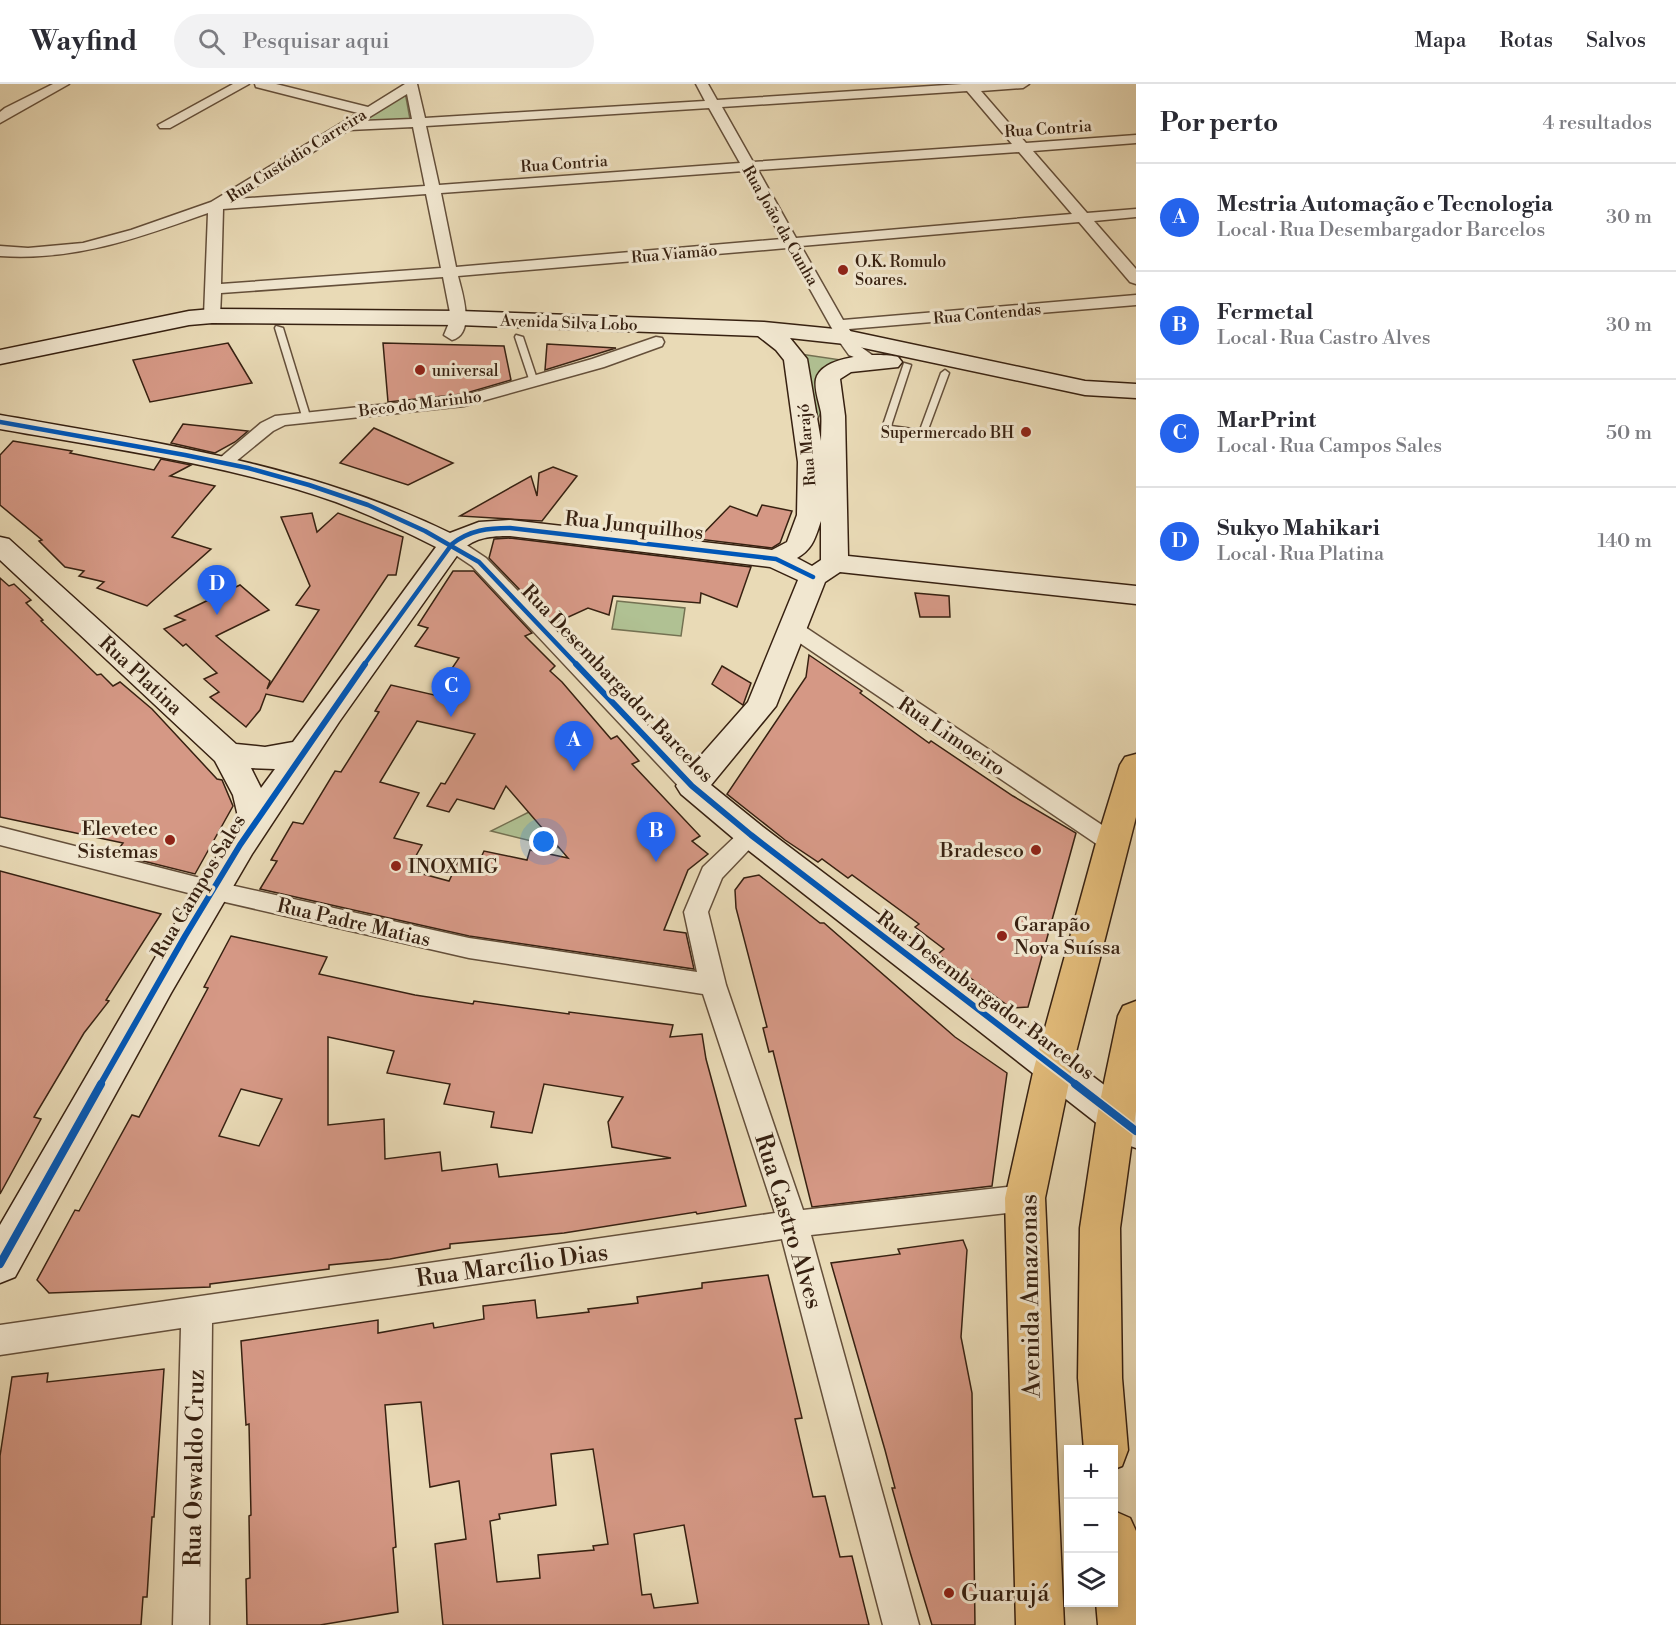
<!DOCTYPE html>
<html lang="pt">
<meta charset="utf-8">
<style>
:root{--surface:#fff;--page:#f2f2f3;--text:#2b2b33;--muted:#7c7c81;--line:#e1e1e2;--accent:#2563eb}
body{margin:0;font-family:"Libre Bodoni",serif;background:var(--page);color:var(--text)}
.controls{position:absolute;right:18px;bottom:18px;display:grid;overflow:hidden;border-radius:0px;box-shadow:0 3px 9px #0003}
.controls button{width:54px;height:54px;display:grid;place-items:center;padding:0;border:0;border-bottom:2px solid var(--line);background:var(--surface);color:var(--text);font:30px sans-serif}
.you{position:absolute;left:544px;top:758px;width:21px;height:21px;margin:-15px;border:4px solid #fff;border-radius:50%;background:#1a73e8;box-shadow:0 0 0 9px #1a73e833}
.badge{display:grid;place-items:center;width:39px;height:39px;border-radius:50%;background:var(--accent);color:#fff;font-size:20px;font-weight:700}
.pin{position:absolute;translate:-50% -50px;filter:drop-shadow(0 2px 3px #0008)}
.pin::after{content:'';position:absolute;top:32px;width:21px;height:18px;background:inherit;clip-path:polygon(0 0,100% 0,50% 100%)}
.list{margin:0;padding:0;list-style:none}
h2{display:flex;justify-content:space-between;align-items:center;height:78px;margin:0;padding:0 24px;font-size:26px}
h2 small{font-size:20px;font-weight:400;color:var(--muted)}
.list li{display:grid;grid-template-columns:39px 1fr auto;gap:18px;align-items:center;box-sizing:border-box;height:108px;padding:0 24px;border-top:2px solid var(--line)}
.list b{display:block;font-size:22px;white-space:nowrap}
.list p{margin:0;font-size:20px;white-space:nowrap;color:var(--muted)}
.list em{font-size:20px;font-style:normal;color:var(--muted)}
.icon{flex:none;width:33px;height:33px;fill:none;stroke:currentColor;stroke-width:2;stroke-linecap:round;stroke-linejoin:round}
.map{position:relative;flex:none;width:1136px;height:1541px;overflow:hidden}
header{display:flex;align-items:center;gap:36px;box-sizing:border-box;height:84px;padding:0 30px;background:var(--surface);border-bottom:2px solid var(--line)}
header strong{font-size:28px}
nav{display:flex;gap:33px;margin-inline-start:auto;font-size:21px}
.search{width:420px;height:54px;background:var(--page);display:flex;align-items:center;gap:15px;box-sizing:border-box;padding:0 21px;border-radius:33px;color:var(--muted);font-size:22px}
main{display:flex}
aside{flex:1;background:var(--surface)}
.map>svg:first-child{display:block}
.green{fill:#b0c193;stroke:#747152;stroke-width:1.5}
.building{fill:#d59885;stroke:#372111;stroke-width:1.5;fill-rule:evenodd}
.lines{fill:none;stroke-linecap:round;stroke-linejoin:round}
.lane-casing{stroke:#644f3a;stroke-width:3}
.street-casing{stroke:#644f3a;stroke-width:3}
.secondary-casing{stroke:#372111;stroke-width:3}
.primary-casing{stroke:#372111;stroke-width:3}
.lane{fill:#f1e7d0;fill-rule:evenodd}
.street{fill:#f1e7d0;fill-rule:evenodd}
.secondary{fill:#f1e7d0;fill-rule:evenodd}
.primary{fill:#e4bd7b;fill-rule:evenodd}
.cycleway-far2-casing{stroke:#f1e7d0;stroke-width:8}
.cycleway-far1-casing{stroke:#f1e7d0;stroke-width:10}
.cycleway-casing{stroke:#f1e7d0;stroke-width:11}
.cycleway-far2{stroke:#0057b8;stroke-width:4.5}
.cycleway-far1{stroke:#0057b8;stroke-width:6}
.cycleway{stroke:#0057b8;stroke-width:8}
.poi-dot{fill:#8f2418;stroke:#f1e7d0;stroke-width:2}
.labels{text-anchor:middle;stroke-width:6;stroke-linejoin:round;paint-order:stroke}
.far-street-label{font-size:16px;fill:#372111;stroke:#f1e7d0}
.far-poi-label{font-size:16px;fill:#372111;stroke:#f1e7d0;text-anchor:start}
.street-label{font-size:20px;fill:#372111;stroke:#f1e7d0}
.poi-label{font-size:20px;fill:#372111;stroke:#f1e7d0;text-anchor:end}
.near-street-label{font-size:24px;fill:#372111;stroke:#f1e7d0}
.near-poi-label{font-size:24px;fill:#372111;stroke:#f1e7d0;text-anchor:start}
</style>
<header>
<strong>Wayfind</strong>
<div class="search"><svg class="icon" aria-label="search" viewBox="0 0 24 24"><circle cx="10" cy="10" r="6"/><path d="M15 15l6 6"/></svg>Pesquisar aqui</div>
<nav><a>Mapa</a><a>Rotas</a><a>Salvos</a></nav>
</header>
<main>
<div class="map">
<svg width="1136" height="1541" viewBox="0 0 1136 1541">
<rect width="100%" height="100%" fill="#e9dab6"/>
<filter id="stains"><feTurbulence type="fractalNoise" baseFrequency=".00333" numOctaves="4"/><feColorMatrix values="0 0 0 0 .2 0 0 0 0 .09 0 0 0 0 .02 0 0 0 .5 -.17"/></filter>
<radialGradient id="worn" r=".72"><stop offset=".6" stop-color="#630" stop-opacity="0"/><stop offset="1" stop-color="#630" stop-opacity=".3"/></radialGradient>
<!-- green -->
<g class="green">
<path d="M 405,8 L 410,35 L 351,40 Z"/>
<path d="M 800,270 L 848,277 L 816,338 Z"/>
<path d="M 617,517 L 685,524 L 681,552 L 612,545 Z"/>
<path d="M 529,728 L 572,767 L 491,747 Z"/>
</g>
<!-- building -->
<g class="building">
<path d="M 228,259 L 252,299 L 150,318 L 133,276 Z"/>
<path d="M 383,259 L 504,262 L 511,296 L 463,310 L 388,318 Z"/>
<path d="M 547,260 L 616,264 L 545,286 Z"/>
<path d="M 183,340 L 248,347 L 235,358 L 215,369 L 171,359 Z"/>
<path d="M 374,344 L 453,379 L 408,401 L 340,379 Z"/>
<path d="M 13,357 L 72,367 L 70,369 L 154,386 L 161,375 L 191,381 L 170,392 L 215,402 L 172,453 L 211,465 L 147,522 L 97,504 L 104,498 L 79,492 L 84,487 L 65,483 L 39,457 L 42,456 L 0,421 L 0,371 Z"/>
<path d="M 553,383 L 577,392 L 542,437 L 460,432 L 531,392 L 537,412 L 539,389 Z"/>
<path d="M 762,421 L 792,427 L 780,459 L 772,464 L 698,455 L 730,422 L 757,432 Z"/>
<path d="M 312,429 L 317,448 L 338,429 L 403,453 L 396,491 L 388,491 L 303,618 L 266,610 L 260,626 L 246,643 L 210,613 L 219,608 L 204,595 L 217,589 L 186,560 L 183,562 L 164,545 L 185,536 L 175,532 L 240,501 L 269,526 L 216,552 L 270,597 L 267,605 L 319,526 L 296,521 L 310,502 L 281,433 Z"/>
<path d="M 510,454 L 751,483 L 737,523 L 701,509 L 700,519 L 613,512 L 609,531 L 588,524 L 553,540 L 489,474 L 494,455 Z"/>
<path d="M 453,487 L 474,487 L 532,549 L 525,552 L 555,582 L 550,587 L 562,598 L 611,655 L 617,652 L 639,677 L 632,680 L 700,752 L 692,757 L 708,770 L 688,786 L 664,846 L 686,849 L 694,885 L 469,852 L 260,805 L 277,777 L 271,776 L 293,738 L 303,740 L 335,687 L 341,688 L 379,628 L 375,627 L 391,601 L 434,611 L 459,574 L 415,562 L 428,544 L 418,541 ZM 417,637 L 475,650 L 445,700 L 441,699 L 427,722 L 449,728 L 457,715 L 494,725 L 506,702 L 568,774 L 530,766 L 527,776 L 484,767 L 478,780 L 459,776 L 449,797 L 408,786 L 422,761 L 394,754 L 419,709 L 380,698 Z"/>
<path d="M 0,494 L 9,502 L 14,500 L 31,516 L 26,519 L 43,536 L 41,537 L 97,591 L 101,590 L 113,602 L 120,598 L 152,625 L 217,695 L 222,696 L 233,722 L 195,790 L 115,770 L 123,759 L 0,733 Z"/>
<path d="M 915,509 L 949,512 L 950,533 L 920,533 Z"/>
<path d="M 809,571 L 862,607 L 860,609 L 929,659 L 931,657 L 1013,712 L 1076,749 L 1028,923 L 1011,924 L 938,870 L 944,865 L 915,843 L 919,840 L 852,791 L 848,794 L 822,775 L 818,778 L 785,756 L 727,710 L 806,593 Z"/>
<path d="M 722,582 L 751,599 L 743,621 L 712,600 Z"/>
<path d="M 0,787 L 161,830 L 106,916 L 109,917 L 84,949 L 34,1033 L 41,1035 L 0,1110 Z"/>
<path d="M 759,791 L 820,839 L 824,839 L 955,953 L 1007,989 L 992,1102 L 812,1123 L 773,967 L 769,968 L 763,944 L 767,943 L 736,824 L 735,806 L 744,794 Z"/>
<path d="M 231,852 L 327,873 L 319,890 L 415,911 L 473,920 L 474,917 L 569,930 L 569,928 L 673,941 L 670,953 L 702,950 L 706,975 L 746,1122 L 697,1130 L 696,1128 L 564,1149 L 450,1160 L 450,1164 L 390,1175 L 329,1181 L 329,1185 L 210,1200 L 210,1203 L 49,1209 L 37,1196 L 75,1126 L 79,1127 L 132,1031 L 139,1033 L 208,904 L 204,903 ZM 328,953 L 394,967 L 387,989 L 450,1000 L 444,1020 L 494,1028 L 491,1043 L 532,1049 L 544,1000 L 623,1013 L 608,1038 L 612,1063 L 671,1074 L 499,1093 L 497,1080 L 442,1087 L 440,1068 L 385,1075 L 384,1035 L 328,1041 ZM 241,1005 L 282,1015 L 259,1062 L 219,1052 Z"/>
<path d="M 963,1156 L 967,1166 L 961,1253 L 972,1309 L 975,1541 L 932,1541 L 910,1468 L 892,1404 L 895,1404 L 885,1366 L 831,1179 L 900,1170 L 898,1165 Z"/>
<path d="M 768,1191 L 802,1334 L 795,1335 L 813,1413 L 825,1412 L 840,1473 L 852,1472 L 869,1541 L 443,1541 L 435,1460 L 466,1455 L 459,1397 L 430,1403 L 421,1318 L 385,1321 L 396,1463 L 393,1464 L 398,1528 L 320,1541 L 247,1541 L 246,1495 L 250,1494 L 249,1432 L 251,1431 L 249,1340 L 246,1341 L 241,1257 L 378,1236 L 378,1249 L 433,1239 L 434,1244 L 484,1235 L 483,1222 L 535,1216 L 537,1234 L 589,1228 L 588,1225 L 638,1219 L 637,1213 L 702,1204 L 702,1199 ZM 593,1365 L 608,1460 L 593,1462 L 594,1466 L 538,1471 L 540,1494 L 497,1498 L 490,1437 L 500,1435 L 499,1430 L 556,1421 L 551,1370 ZM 684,1441 L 698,1519 L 654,1524 L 651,1510 L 642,1511 L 634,1450 Z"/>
<path d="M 164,1285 L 154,1433 L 152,1433 L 147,1513 L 143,1513 L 141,1541 L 0,1541 L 0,1372 L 12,1293 L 48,1289 L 47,1298 Z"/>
</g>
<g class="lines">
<defs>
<g id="lane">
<path d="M 276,242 L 283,244 L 310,332 L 309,334 L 303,334 L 302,332 L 275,244 Z"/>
<path d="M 516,251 L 523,253 L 538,298 L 537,300 L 530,298 L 515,253 Z"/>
<path d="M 904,279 L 911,281 L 891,342 L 920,346 L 941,289 L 945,286 L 949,289 L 926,351 L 886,347 L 882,344 Z"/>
</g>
<g id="street">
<path d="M 53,0 L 69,0 L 0,39 L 0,28 L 5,24 Z"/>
<path d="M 233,0 L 249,0 L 170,44 L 160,44 L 158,41 Z"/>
<path d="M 255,0 L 276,0 L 368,23 L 405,0 L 417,0 L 425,34 L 705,17 L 696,0 L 708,0 L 717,16 L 962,0 L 1029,0 L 1023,4 L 981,7 L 1026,59 L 1136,51 L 1136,59 L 1033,67 L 1087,129 L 1136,125 L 1136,133 L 1094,137 L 1136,185 L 1136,200 L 1130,198 L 1079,138 L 801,162 L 843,236 L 1136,211 L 1136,221 L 849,245 L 861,263 L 876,274 L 868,279 L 849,271 L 839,257 L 787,164 L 458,192 C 462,208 476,250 452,256 L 444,251 L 451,234 L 443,193 L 221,209 L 220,232 L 218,235 L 206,235 L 204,232 L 208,129 C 138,154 76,177 0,172 L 0,162 L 28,164 L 83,159 L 131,146 L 211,118 L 358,29 L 256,3 ZM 967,7 L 1012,60 L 753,78 L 722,23 ZM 407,10 L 412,35 L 363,37 ZM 709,24 L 740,79 L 439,101 L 426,42 ZM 413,43 L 425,102 L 236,115 L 349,46 ZM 1019,68 L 1072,130 L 796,154 L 758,86 ZM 744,87 L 782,155 L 456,183 L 441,109 ZM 426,110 L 441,184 L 221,200 L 223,125 Z"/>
<path d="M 656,253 L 662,254 L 664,258 L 662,262 L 604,283 L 464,322 L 285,341 L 273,347 L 229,383 L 217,383 L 214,379 L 261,339 L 275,332 L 463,312 L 592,275 Z"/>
<path d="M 452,454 L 459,456 L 486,474 L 700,696 L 704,702 L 700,708 L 692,710 L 684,708 L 472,482 L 445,464 L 442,460 L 445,456 Z"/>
<path d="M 792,537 L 799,539 L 1120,753 L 1124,759 L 1120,765 L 1112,768 L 1104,765 L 785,549 L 782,544 L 785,539 Z"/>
<path d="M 751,742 L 759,745 L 763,751 L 722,794 L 708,828 L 726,901 L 803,1126 L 1025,1101 L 1035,1105 L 1039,1114 L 1035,1123 L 1025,1127 L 811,1151 L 919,1541 L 883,1541 L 782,1155 L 212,1239 L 209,1541 L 173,1541 L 181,1244 L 0,1271 L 0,1241 L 775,1129 L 703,910 L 469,874 L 212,815 L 0,761 L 0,743 L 212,797 L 469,854 L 697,888 L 684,828 L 703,783 L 743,745 Z"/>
</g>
<path id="secondary" d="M 212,225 L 459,227 L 764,238 L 845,246 L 1085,297 L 1136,300 L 1136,314 L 1085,311 L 845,260 L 790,254 L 807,275 L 821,357 C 821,347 822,337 821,328 C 819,318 814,305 816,295 C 822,271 880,268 898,273 L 902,278 L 898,283 L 851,288 L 840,295 L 845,332 L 848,472 L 1136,502 L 1136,520 L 840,488 L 825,498 L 776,622 L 711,701 L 763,743 L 1136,1025 L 1136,1064 L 1122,1059 L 739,759 L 681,710 L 676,702 L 681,694 L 748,618 L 798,496 L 770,483 L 510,452 C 490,452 477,453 461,466 L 339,638 L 252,770 L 171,909 L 15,1193 L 0,1199 L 0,1141 L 173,843 L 239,737 L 233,711 L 215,677 L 0,476 L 0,453 L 9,455 L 236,660 L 265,663 L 293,658 L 436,463 C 403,446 370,431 336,418 C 228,380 112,365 0,345 L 0,331 C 154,358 308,380 450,449 L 479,438 L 510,436 L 772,466 L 787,458 L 797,431 L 798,378 L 784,276 L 776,266 L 758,252 L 459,241 L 212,239 L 189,241 L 0,280 L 0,266 L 189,227 ZM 821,437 L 821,476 L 812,482 L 797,474 C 813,465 815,454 821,437 ZM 251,684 L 275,685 L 261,704 Z"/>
<g id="primary">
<path d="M 1136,670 L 1136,733 L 1072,984 L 1045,1114 L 1064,1541 L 1016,1541 L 1005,1114 L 1034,984 L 1096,759 L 1120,681 L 1125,673 Z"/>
<path d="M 1136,917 L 1136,1027 L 1120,1144 L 1122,1294 L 1128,1366 L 1122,1382 L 1114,1385 L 1114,1366 L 1084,1366 L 1078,1294 L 1080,1144 L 1097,1032 L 1118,932 L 1123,922 Z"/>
<path d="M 1114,1427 L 1130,1434 L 1136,1447 L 1136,1541 L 1098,1541 L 1096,1518 L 1114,1518 Z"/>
</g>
</defs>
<!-- lane casing -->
<use href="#lane" class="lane-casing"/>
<!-- street casing -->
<use href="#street" class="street-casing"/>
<!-- secondary casing -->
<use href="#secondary" class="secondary-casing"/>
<!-- primary casing -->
<use href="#primary" class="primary-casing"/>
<!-- lane -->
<use href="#lane" class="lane"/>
<!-- street -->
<use href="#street" class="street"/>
<!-- secondary -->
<use href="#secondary" class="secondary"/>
<!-- primary -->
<use href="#primary" class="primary"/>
<defs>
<g id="cycleway-far2">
<path d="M 0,338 L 185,371 L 248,384 L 309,401 L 368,421 L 425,447 L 479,478 L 577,581"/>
<path d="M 364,581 L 452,460 C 470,446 488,444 510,444 L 776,475 L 813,493"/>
</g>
<g id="cycleway-far1">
<path d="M 576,580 L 692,702 L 751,751 L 1077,1001"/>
<path d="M 100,1001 L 185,852 L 240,761 L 365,580"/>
</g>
<g id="cycleway">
<path d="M 1075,1000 L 1136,1047"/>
<path d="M 0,1180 L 101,1000"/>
</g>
</defs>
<!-- cycleway-far2 casing -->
<use href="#cycleway-far2" class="cycleway-far2-casing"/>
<!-- cycleway-far1 casing -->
<use href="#cycleway-far1" class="cycleway-far1-casing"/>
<!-- cycleway casing -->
<use href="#cycleway" class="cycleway-casing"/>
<!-- cycleway-far2 -->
<use href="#cycleway-far2" class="cycleway-far2"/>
<!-- cycleway-far1 -->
<use href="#cycleway-far1" class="cycleway-far1"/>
<!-- cycleway -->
<use href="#cycleway" class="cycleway"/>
</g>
<!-- markers -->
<g class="poi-dot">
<circle cx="843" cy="186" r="6"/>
<circle cx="420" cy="286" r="6"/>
<circle cx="1026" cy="348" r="6"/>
<circle cx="170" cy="756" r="6"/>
<circle cx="1036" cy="766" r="6"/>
<circle cx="396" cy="782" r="6"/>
<circle cx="1002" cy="852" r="6"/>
<circle cx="949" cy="1509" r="6"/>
</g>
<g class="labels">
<!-- far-street labels -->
<g class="far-street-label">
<text transform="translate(1048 44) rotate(-4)" y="6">Rua Contria</text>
<text transform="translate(296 71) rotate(-32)" y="6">Rua Custódio Carreira</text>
<text transform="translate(564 79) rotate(-4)" y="6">Rua Contria</text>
<text transform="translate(781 141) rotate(60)" y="6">Rua João da Cunha</text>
<text transform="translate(674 169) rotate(-5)" y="6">Rua Viamão</text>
<text transform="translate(987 229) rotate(-5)" y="6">Rua Contendas</text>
<text transform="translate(569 238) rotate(2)" y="6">Avenida Silva Lobo</text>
<text transform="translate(420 319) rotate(-7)" y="6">Beco do Marinho</text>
<text transform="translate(806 361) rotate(-95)" y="6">Rua Marajó</text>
</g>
<!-- far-poi labels -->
<g class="far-poi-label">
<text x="855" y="183">O.K. Romulo<tspan x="855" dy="18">Soares.</tspan></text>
<text x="432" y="292">universal</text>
<text x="1014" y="354" text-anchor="end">Supermercado BH</text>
</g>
<!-- street labels -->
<g class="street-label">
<text transform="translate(634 441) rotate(6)" y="7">Rua Junquilhos</text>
<text transform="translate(141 591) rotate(43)" y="7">Rua Platina</text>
<text transform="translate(618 599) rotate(46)" y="7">Rua Desembargador Barcelos</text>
<text transform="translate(952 652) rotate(34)" y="7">Rua Limoeiro</text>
<text transform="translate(198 802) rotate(-59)" y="7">Rua Campos Sales</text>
<text transform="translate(354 838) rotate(13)" y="7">Rua Padre Matias</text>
<text transform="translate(986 911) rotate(37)" y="7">Rua Desembargador Barcelos</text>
</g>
<!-- poi labels -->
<g class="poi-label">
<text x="158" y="751">Elevetec<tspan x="158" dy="23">Sistemas</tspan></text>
<text x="1024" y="773">Bradesco</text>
<text x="408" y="789" text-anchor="start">INOXMIG</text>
<text x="1014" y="847" text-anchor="start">Garapão<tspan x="1014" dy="23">Nova Suíssa</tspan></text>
</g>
<!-- near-street labels -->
<g class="near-street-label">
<text transform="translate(789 1137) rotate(73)" y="8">Rua Castro Alves</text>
<text transform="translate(512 1181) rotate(-8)" y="8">Rua Marcílio Dias</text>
<text transform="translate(1030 1212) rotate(-91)" y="8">Avenida Amazonas</text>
<text transform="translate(194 1384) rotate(-89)" y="8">Rua Oswaldo Cruz</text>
</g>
<!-- near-poi labels -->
<g class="near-poi-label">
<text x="961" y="1517">Guarujá</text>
</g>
</g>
<rect width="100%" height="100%" filter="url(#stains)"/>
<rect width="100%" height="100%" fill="url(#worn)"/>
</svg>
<div class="controls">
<button>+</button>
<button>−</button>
<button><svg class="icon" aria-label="layers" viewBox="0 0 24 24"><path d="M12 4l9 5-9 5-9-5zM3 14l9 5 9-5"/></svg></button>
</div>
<div class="you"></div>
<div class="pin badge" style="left:574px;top:687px">A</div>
<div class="pin badge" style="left:656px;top:778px">B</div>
<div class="pin badge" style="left:451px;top:633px">C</div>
<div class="pin badge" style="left:217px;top:531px">D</div>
</div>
<aside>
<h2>Por perto<small>4 resultados</small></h2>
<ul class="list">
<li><span class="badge">A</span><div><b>Mestria Automação e Tecnologia</b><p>Local · Rua Desembargador Barcelos</p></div><em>30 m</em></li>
<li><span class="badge">B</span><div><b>Fermetal</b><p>Local · Rua Castro Alves</p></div><em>30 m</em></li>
<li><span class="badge">C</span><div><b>MarPrint</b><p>Local · Rua Campos Sales</p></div><em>50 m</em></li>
<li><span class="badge">D</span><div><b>Sukyo Mahikari</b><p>Local · Rua Platina</p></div><em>140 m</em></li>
</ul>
</aside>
</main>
